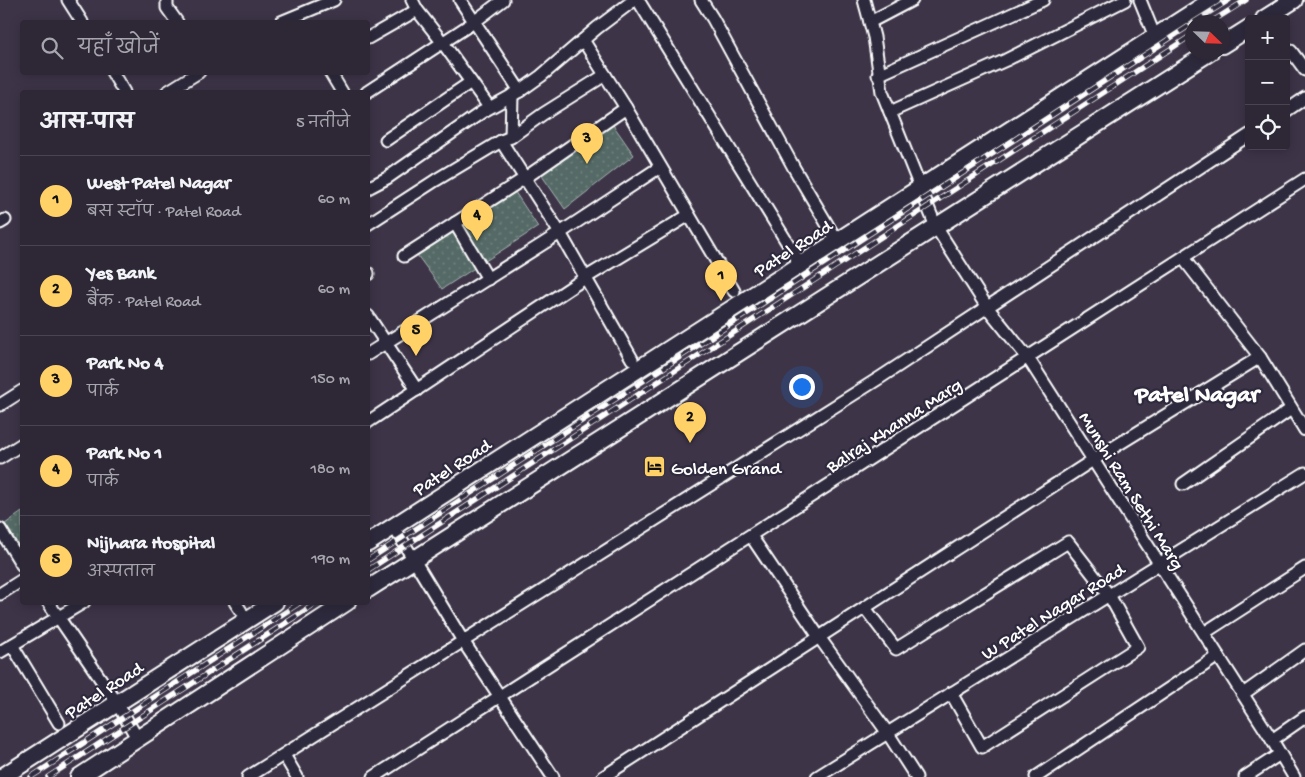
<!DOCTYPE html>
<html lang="hi">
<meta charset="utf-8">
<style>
:root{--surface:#2e2736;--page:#3a3342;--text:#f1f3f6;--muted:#a7a5ad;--line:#494451;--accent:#ffd166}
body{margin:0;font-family:"Gochi Hand","Playpen Sans Deva",sans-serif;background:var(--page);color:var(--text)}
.controls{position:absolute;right:15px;top:15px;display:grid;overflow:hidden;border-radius:5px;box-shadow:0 2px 12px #0003}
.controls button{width:45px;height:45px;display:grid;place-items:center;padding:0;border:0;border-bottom:1px solid var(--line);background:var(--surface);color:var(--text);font:25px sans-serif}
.compass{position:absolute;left:1185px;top:15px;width:45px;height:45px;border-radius:50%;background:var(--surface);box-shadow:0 2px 12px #0003;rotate:113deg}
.you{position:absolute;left:801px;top:386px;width:18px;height:18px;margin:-12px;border:4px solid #fff;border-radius:50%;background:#1a73e8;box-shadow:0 0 0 8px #1a73e833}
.badge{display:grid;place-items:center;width:32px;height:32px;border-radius:50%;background:var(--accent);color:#111;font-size:16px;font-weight:700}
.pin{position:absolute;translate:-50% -41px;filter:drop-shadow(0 1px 2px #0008)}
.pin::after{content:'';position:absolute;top:26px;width:18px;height:15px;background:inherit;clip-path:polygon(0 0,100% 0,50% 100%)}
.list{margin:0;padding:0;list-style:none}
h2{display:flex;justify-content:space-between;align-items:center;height:65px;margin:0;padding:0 20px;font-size:21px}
h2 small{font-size:16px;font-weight:400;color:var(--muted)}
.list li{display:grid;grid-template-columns:32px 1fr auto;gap:15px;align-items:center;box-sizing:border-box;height:90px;padding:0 20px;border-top:1px solid var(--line)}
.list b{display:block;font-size:19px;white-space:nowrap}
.list p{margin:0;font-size:16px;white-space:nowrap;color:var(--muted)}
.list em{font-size:16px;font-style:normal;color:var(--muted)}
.icon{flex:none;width:28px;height:28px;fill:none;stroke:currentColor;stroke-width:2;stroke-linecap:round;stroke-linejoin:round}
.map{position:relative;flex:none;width:1305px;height:777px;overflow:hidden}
.search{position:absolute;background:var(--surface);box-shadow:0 2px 12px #0003;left:20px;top:20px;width:350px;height:55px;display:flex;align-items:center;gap:12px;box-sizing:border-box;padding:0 18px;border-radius:5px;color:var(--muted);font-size:19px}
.panel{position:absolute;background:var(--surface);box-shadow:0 2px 12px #0003;left:20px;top:90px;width:350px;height:515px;border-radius:5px}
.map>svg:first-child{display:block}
.park{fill:url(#park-dots);stroke:#aab5b2}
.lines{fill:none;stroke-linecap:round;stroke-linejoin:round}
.street-casing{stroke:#fff;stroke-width:15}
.secondary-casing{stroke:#fff;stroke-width:20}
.street{stroke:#2f2a3d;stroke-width:11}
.secondary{stroke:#2f2a3d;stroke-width:16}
.rail-casing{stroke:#fff;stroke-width:5.5}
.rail{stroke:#2f2a3d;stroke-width:4;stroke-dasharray:11;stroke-linecap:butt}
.labels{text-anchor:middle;stroke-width:4.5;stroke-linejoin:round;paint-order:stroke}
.street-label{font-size:19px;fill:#fff;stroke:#2f2a3d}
.poi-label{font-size:19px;fill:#fff;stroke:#2f2a3d;text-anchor:start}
.district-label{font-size:24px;font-weight:bold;fill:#fff;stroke:#2f2a3d}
</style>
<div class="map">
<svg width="1305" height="777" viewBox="0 0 1305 777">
<defs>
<pattern id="park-dots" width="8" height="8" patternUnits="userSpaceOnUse" patternTransform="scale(1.25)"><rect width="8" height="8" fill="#556b66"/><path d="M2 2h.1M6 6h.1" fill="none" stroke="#6e817d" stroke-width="1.8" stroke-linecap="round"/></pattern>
</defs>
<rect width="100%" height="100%" fill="#3d3448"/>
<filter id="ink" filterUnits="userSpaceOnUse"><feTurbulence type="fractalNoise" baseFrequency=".02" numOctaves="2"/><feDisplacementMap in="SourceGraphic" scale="10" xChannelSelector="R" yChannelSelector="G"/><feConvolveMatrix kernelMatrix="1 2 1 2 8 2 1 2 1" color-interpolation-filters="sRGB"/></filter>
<g filter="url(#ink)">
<!-- park -->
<g class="park">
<path d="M 611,122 L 634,155 L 565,209 L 540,173 Z"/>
<path d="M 513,189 L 538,227 L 442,289 L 417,255 Z"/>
<path d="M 22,512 L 22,551 L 5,524 Z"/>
</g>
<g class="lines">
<defs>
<g id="street">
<path d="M 68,0 L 82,22"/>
<path d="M 167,0 L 167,8 L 177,22"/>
<path d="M 412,0 L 417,10 L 443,43 L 489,107"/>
<path d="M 638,0 L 801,265"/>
<path d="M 701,0 L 713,19 L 794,168 L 837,241"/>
<path d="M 864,0 L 874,37 L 882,92 L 936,227 L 987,307 L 1028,358 L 1272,740 L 1294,777"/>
<path d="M 1140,0 L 1155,37"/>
<path d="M 281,22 L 334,0"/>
<path d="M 870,22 L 912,0"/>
<path d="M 368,38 L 417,10"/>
<path d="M 583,40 L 626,108"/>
<path d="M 1291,51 L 1305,70"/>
<path d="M 112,72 L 124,92"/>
<path d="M 330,72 L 342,92"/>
<path d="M 878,75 L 1043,0"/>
<path d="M 520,91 L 541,76 L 597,28 L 634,0"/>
<path d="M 167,92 L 199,72"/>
<path d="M 367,92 L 474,22 L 503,0"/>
<path d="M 1286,111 L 1305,98"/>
<path d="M 890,112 L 1006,60 L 1125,0"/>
<path d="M 511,137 L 512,95"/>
<path d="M 386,140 L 471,82"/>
<path d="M 501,141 L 560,233 L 632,359"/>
<path d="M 368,188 L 387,178 L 482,112 L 520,91 L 460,0"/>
<path d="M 0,223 L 5,220"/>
<path d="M 455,223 L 488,279"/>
<path d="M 368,224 L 436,180 L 501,141 L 511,137 L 543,114 L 605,75"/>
<path d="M 404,256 L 525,178 L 626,108 L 734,291"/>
<path d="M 1183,258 L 1260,357 L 1305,430"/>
<path d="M 368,274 L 368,273"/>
<path d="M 368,316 L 417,390"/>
<path d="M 368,354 L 560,233 L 660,167"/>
<path d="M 0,405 L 22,391"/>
<path d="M 368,422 L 585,278 L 689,215"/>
<path d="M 0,458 L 22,444"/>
<path d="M 1183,484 L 1291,409"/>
<path d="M 394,527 L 463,641 L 553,777"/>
<path d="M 0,529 L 22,565"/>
<path d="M 751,536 L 819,637 L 887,732 L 916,777"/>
<path d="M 0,594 L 22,580"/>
<path d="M 48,602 L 117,703 L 137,738"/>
<path d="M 235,602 L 241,611"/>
<path d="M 865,608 L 896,649 L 1068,542 L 1109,595 L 1138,647 L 982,747 L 951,693"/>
<path d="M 1204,633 L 1305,568"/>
<path d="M 12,645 L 59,723"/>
<path d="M 0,652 L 84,602"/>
<path d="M 1243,694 L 1305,650"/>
<path d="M 1272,740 L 1305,717"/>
<path d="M 284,755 L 297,777"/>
<path d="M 248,777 L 881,377 L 1249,135"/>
<path d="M 374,777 L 1305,179"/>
<path d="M 603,777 L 1093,460 L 1260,357"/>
<path d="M 817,777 L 1305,473"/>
<path d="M 1036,777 L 1218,656"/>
<path d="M 1245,777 L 1280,754"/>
</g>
<g id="secondary">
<path d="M 1264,19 L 1294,0"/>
<path d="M 1222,45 L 1249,28"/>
<path d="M 368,543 L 1212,0"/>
<path d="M 368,589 L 1210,52"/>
<path d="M 2,777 L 275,602"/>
<path d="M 79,777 L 347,602"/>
</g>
</defs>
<!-- street casing -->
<use href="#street" class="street-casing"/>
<!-- secondary casing -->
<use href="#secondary" class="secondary-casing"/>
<!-- street -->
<use href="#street" class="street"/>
<!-- secondary -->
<use href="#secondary" class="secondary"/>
<defs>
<g id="rail">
<path d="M 1194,22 L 1229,0"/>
<path d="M 1211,22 L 1246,0"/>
<path d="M 368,560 L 1192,24"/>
<path d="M 368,570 L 1192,35"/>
<path d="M 31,777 L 301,602"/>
<path d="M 48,777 L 318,602"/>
</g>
</defs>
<!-- rail casing -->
<use href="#rail" class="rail-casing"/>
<!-- rail -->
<use href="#rail" class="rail"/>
</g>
</g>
<!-- icons -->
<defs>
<symbol id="hotel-square" viewBox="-11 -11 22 22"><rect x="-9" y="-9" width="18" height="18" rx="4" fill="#ffd166" stroke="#2f2a3d"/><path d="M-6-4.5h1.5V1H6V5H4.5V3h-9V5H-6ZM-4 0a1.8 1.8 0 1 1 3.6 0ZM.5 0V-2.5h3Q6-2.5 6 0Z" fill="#111"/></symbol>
</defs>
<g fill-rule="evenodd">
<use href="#hotel-square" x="642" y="454" width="25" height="25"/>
</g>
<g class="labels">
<!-- street labels -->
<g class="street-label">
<text transform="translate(792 247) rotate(-33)" y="7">Patel Road</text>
<text transform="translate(893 424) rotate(-33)" y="7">Balraj Khanna Marg</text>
<text transform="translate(451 466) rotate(-33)" y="7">Patel Road</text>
<text transform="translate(1133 490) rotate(58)" y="7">Munshi Ram Sethi Marg</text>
<text transform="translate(1052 610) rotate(-32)" y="7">W Patel Nagar Road</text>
<text transform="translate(103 689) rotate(-33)" y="7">Patel Road</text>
</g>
<!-- poi labels -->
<g class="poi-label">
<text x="671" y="474">Golden Grand</text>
</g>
<!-- district labels -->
<g class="district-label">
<text x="1197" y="401">Patel Nagar</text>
</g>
</g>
</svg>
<div class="controls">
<button>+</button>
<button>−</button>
<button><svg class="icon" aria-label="locate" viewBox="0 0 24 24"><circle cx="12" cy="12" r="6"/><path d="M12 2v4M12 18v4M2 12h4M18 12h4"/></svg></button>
</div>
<svg class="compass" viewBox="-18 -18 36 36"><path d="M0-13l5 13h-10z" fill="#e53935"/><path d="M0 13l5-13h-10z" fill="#a7a5ad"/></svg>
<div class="you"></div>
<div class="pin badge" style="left:721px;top:301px">1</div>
<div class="pin badge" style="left:690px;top:443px">2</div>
<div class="pin badge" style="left:587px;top:164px">3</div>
<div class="pin badge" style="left:477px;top:241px">4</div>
<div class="pin badge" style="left:416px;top:356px">5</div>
<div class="search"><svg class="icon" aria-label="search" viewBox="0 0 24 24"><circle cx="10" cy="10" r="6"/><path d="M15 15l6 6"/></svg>यहाँ खोजें</div>
<section class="panel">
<h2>आस-पास<small>5 नतीजे</small></h2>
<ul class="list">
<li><span class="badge">1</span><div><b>West Patel Nagar</b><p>बस स्टॉप · Patel Road</p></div><em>60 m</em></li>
<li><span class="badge">2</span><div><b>Yes Bank</b><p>बैंक · Patel Road</p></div><em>60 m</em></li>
<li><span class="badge">3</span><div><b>Park No 4</b><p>पार्क</p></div><em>150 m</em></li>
<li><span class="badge">4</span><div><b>Park No 1</b><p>पार्क</p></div><em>180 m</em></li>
<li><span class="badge">5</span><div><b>Nijhara Hospital</b><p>अस्पताल</p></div><em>190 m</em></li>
</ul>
</section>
</div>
